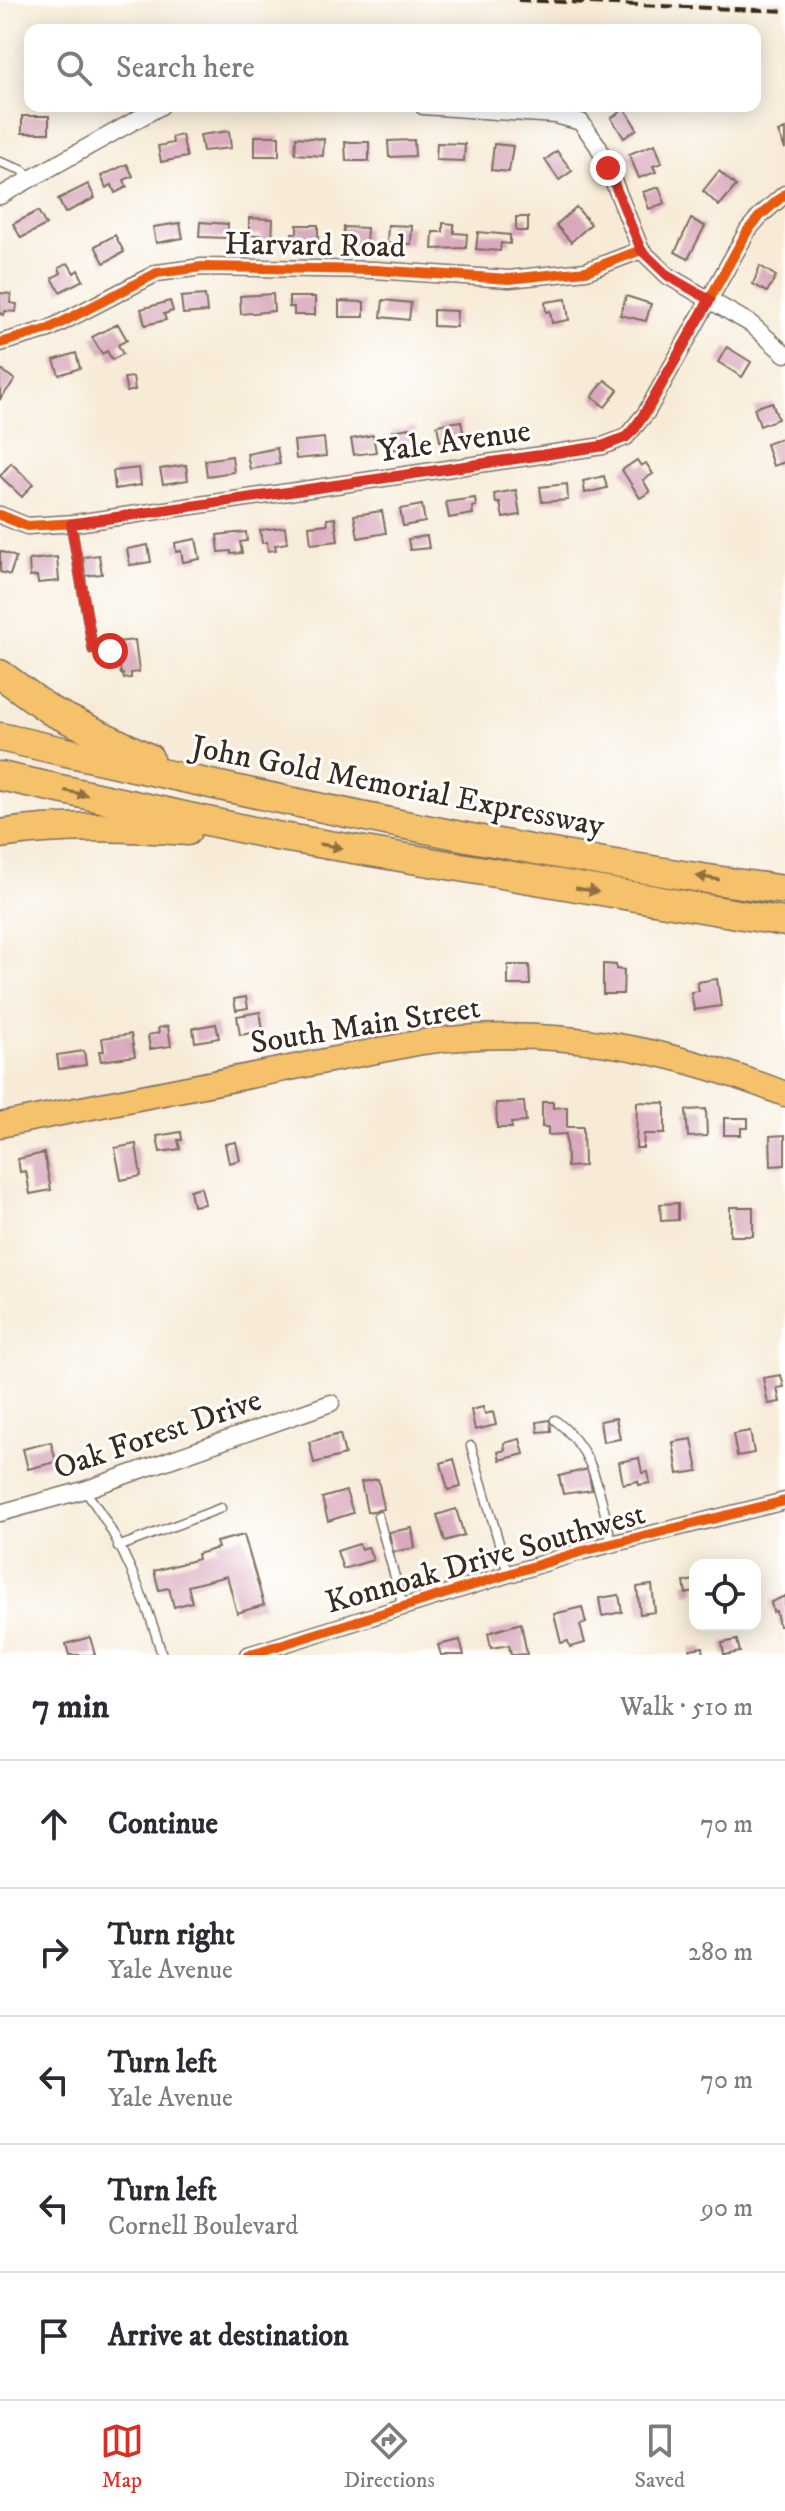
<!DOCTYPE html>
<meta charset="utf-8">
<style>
:root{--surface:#fff;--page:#f2f2f3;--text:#2b2b33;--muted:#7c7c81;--line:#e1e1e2;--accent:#d93025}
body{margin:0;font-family:"IM FELL DW Pica",serif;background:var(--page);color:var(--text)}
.controls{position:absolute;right:24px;bottom:24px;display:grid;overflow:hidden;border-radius:16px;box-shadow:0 4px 20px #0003}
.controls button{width:72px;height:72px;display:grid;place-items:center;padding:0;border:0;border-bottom:2px solid var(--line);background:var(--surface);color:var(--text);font:40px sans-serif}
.stop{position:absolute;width:24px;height:24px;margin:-18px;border:6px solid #d93025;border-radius:50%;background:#fff}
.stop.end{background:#d93025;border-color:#fff;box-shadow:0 2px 8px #0008}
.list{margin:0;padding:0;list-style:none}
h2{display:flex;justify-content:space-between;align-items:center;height:104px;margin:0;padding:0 32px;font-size:34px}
h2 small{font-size:26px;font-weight:400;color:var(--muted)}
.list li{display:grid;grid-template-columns:52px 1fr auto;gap:24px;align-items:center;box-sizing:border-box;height:128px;padding:0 32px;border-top:2px solid var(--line)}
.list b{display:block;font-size:30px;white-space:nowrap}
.list p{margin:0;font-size:26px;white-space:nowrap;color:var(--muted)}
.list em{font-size:26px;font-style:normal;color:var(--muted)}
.icon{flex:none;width:44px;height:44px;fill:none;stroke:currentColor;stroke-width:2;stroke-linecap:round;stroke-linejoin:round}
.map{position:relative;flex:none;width:785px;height:1655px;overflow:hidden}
.search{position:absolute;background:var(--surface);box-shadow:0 4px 20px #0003;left:24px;right:24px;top:24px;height:88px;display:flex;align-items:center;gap:20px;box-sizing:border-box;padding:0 28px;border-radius:16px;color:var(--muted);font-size:30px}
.sheet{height:744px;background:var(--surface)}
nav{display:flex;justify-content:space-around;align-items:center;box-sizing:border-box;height:112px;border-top:2px solid var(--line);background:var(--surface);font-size:22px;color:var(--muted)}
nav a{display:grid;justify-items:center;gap:4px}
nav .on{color:var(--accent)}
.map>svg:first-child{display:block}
.building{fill:#d9a8bc}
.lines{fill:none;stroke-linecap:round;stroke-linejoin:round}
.lane-casing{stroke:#7d6e5f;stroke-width:11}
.street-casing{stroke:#7d6e5f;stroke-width:19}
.primary-casing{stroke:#7d6e5f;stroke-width:27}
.highway-casing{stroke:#7d6e5f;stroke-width:31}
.lane{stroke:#fff;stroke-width:8}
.street{stroke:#fff;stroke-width:16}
.primary{stroke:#f5c16b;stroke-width:24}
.highway{stroke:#f5c16b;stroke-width:28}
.rail{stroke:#3b2a1e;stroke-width:4;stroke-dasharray:12 6;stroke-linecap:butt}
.cycleway-casing{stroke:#fff;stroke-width:15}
.cycleway{stroke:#e8590c;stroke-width:10}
.oneway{fill:#8f6e41}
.route{stroke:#d93025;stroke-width:10}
.labels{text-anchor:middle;stroke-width:6;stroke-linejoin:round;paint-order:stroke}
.street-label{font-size:32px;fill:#3b2a1e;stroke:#fff}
</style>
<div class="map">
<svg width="785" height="1655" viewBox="0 0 785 1655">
<rect width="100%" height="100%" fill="#fff"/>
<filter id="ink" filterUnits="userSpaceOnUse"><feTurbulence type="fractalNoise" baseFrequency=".0125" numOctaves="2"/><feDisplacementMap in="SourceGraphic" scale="16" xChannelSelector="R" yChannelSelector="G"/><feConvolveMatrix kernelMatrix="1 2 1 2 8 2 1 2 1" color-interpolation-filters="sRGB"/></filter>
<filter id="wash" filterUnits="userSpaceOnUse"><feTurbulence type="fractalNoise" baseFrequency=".006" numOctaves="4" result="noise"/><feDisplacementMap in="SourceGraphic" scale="32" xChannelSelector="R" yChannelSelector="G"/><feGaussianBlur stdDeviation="1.8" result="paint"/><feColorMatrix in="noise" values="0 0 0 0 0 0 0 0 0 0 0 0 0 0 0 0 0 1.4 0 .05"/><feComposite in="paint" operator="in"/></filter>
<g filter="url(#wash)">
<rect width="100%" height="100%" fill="#f7ebd7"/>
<g id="blocks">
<!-- building -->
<g class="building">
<path d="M 625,109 L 637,129 L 624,138 L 611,118 Z"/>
<rect x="22" y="116" width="27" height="17"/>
<path d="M 785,129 L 785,149 L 778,132 Z"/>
<path d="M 229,131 L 231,148 L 203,151 L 200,135 Z"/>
<path d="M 182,135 L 187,157 L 161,162 L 158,146 L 173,143 L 172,137 Z"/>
<rect x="255" y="136" width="24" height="20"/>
<path d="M 296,137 L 324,139 L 323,156 L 295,154 Z"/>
<path d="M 414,140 L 415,156 L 389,157 L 388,141 Z"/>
<path d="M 345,142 L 369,142 L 369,161 L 346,161 Z"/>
<path d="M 437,143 L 465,144 L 464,161 L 436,160 Z"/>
<path d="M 494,144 L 513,146 L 509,172 L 491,170 Z"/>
<path d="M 655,144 L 662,163 L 653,166 L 656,172 L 639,178 L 629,154 Z"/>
<path d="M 557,151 L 572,171 L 559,180 L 545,160 Z"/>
<path d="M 127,164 L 133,176 L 124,180 L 127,187 L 115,193 L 112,185 L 106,188 L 101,176 Z"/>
<path d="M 719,171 L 736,186 L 719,206 L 703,191 Z"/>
<path d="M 88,184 L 95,198 L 65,213 L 58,199 Z"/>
<path d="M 659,187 L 665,203 L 649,209 L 643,192 Z"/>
<path d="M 576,207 L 591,224 L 571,242 L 556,225 Z"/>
<path d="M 38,211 L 46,225 L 21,238 L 13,224 Z"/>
<rect x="516" y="217" width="12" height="14"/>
<path d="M 249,218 L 273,219 L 272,241 L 261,241 L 262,235 L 249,235 Z"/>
<path d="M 691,219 L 705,226 L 688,259 L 675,252 Z"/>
<path d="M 200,222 L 228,224 L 227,238 L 199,237 Z"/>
<path d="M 180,223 L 183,238 L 156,243 L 153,227 Z"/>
<path d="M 443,223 L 454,224 L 454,233 L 467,234 L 466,248 L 432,249 L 433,232 L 443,232 Z"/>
<path d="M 297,225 L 318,225 L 318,243 L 292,243 L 292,233 L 297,233 Z"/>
<path d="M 388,225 L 412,226 L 411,244 L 387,243 Z"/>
<path d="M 344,227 L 367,228 L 366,245 L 343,243 Z"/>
<path d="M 478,232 L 510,235 L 510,244 L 501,243 L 500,251 L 476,249 Z"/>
<path d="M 115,235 L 124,252 L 104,263 L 95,246 Z"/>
<path d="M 68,263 L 74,273 L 78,270 L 83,280 L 60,292 L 52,278 L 61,273 L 59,268 Z"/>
<path d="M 760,266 L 776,276 L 767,292 L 753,284 Z"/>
<path d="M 0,293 L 11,294 L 10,303 L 17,304 L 16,312 L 5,311 L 4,315 L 0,314 Z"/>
<path d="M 273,294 L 274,311 L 241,314 L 240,296 Z"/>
<path d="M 205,295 L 207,312 L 183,314 L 181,297 Z"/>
<path d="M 626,296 L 651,304 L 646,321 L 620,315 Z"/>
<path d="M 289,297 L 315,297 L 315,315 L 294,315 L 294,307 L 289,307 Z"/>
<path d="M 566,299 L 569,320 L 552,323 L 550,311 L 546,312 L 545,302 Z"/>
<path d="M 383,300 L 411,303 L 409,320 L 381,317 Z"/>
<path d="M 170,301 L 173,311 L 164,314 L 166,320 L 145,325 L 141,309 Z"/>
<path d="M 339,301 L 364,302 L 364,317 L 339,317 Z"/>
<path d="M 433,310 L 457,311 L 456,327 L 433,326 Z"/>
<path d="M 118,324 L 127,340 L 118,345 L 123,354 L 112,360 L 107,351 L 102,354 L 92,337 Z"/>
<path d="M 727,347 L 751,362 L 742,377 L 718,362 Z"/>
<path d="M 76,353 L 80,368 L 59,375 L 54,360 Z"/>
<path d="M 2,370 L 15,380 L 0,399 L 0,373 Z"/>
<path d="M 133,377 L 135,390 L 127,392 L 124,378 Z"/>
<path d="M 605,380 L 618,390 L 605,407 L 592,397 Z"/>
<path d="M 772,402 L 778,419 L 760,426 L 754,408 Z"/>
<path d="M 461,421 L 464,437 L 440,441 L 437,425 Z"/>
<path d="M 415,427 L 418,445 L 390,450 L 388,439 L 393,438 L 392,431 Z"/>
<path d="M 373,435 L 376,452 L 354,455 L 351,439 Z"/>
<path d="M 324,438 L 326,456 L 296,459 L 294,441 Z"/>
<path d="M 783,438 L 785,462 L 773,466 L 766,444 Z"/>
<path d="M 277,448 L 280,464 L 250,469 L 247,454 Z"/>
<path d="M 232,456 L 234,472 L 207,476 L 205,460 Z"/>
<path d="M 637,460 L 641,466 L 646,463 L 653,474 L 643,480 L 650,492 L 640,498 L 622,470 Z"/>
<path d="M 11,463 L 33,484 L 22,497 L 0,476 Z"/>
<path d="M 186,465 L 188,480 L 163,484 L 160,469 Z"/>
<path d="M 139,468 L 141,485 L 115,489 L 113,471 Z"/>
<path d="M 604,476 L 607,488 L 585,493 L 583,481 Z"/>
<path d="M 567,484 L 568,500 L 542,502 L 540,487 Z"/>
<path d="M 516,490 L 520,515 L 503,518 L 500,503 L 496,503 L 494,494 Z"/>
<path d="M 475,498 L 476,506 L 472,507 L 473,514 L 449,518 L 446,502 Z"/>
<path d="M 422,505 L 425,522 L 403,526 L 400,509 Z"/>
<path d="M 382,511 L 386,533 L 358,538 L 354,515 Z"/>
<path d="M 335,518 L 338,541 L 311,544 L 309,526 L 328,524 L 327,519 Z"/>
<path d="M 285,527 L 287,543 L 275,545 L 276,550 L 268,551 L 267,542 L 262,543 L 260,530 Z"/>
<path d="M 246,532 L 247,541 L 240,542 L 242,553 L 231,554 L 231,551 L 219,552 L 217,535 Z"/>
<path d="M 427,536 L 429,548 L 410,550 L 408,539 Z"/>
<path d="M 196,539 L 200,559 L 183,562 L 181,551 L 176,552 L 175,543 Z"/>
<path d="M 148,545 L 151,562 L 130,565 L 127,549 Z"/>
<path d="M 0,551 L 16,557 L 10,575 L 0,572 Z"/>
<path d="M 99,555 L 102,574 L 85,576 L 83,557 Z"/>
<path d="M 57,557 L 59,581 L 38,583 L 37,576 L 30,577 L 29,560 Z"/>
<path d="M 135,640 L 139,672 L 131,673 L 131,678 L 124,679 L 123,674 L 121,674 L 117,642 Z"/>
<path d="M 603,964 L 616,965 L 616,969 L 624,970 L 623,994 L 603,994 Z"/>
<path d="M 508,965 L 529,965 L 530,985 L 508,985 Z"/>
<path d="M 717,979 L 721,1006 L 694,1010 L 691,992 L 699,991 L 697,982 Z"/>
<path d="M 246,997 L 248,1008 L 236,1010 L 234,999 Z"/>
<path d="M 260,1012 L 263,1031 L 240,1035 L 237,1016 Z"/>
<path d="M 216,1024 L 219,1038 L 195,1042 L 193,1028 Z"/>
<path d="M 168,1026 L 171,1046 L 150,1049 L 148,1035 L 159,1033 L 158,1028 Z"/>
<path d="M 131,1034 L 135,1056 L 101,1061 L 99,1051 L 104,1051 L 102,1038 Z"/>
<path d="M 84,1051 L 86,1065 L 59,1069 L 57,1055 Z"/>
<path d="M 524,1102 L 526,1122 L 511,1123 L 512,1128 L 497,1128 L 496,1103 Z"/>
<path d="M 542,1102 L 553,1102 L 553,1108 L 567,1107 L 567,1127 L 583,1127 L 584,1166 L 567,1167 L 566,1134 L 548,1135 L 548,1127 L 542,1127 Z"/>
<path d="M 637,1102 L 665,1103 L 665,1134 L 644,1134 L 643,1148 L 636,1148 Z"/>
<path d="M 706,1109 L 707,1136 L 688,1137 L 686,1110 Z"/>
<path d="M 724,1118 L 748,1118 L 748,1128 L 741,1128 L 741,1135 L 724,1135 Z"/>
<path d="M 181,1132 L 182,1140 L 178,1140 L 180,1149 L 160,1152 L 157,1136 Z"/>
<path d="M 785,1135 L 785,1165 L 771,1166 L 770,1136 Z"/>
<path d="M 236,1142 L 240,1160 L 229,1163 L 225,1144 Z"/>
<path d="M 136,1144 L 141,1176 L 121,1180 L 115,1148 Z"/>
<path d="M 44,1153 L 51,1190 L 30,1194 L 26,1171 L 20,1172 L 18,1159 Z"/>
<path d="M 201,1187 L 205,1204 L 193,1206 L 190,1190 Z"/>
<path d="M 678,1203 L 678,1220 L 661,1221 L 660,1204 Z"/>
<rect x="730" y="1207" width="23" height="29"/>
<path d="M 781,1375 L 784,1387 L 777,1388 L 780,1402 L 768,1404 L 763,1378 Z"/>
<path d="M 483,1407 L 485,1414 L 493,1412 L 496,1425 L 475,1430 L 471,1410 Z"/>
<path d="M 616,1418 L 620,1439 L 603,1442 L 600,1421 Z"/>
<path d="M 550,1420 L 551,1431 L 538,1432 L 537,1422 Z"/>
<path d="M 750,1431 L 754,1453 L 737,1456 L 733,1434 Z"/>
<path d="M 340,1434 L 345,1455 L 314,1463 L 309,1442 Z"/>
<path d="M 520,1439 L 524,1454 L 500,1460 L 498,1452 L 505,1450 L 504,1443 Z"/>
<path d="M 692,1439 L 698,1471 L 678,1474 L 673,1442 Z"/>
<path d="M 51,1442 L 56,1462 L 28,1469 L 23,1449 Z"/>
<path d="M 639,1458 L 642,1473 L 648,1472 L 650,1483 L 639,1485 L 638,1481 L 623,1484 L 619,1462 Z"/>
<path d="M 454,1459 L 461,1487 L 448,1490 L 441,1463 Z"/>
<path d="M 588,1469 L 592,1490 L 563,1494 L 559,1476 Z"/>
<path d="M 378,1479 L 384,1509 L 367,1512 L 361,1482 Z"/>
<path d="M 346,1491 L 353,1513 L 328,1521 L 322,1498 Z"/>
<path d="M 456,1509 L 464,1535 L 445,1541 L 437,1515 Z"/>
<path d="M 412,1528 L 415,1548 L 393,1552 L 389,1532 Z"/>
<path d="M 244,1535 L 264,1605 L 237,1613 L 227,1576 L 188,1586 L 192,1602 L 174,1607 L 169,1588 L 159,1590 L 154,1571 L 198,1559 L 197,1554 L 218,1548 L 216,1542 Z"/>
<path d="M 359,1544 L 361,1549 L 368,1547 L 373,1560 L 343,1569 L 337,1551 Z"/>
<path d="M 695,1580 L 695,1592 L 686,1594 L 684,1582 Z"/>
<path d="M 652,1585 L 655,1612 L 640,1614 L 637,1587 Z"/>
<path d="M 619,1595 L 622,1612 L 602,1616 L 599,1598 Z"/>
<path d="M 785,1596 L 785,1625 L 779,1626 L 776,1611 L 773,1612 L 771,1602 Z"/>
<path d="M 582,1607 L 586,1623 L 580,1625 L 585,1643 L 570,1647 L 568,1641 L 561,1643 L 554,1614 Z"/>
<path d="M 521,1623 L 527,1654 L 511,1655 L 509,1645 L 491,1648 L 488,1633 Z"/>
<path d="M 90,1637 L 95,1655 L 69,1655 L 66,1644 Z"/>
<path d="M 460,1640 L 464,1655 L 441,1655 L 438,1645 Z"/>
<path d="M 737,1640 L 740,1652 L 724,1655 L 722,1643 Z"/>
<path d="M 703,1647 L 704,1655 L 691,1655 L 690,1649 Z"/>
</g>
</g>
</g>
<g filter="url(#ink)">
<use href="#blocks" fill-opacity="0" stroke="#7d6e5f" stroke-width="2"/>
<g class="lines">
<defs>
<g id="lane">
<path d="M 0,162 L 22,170 L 31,177"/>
<path d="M 71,524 L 93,650 L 110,651"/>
<path d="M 555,1420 C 597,1452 599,1494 612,1543"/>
<path d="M 471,1446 L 508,1574"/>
<path d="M 84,1490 C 118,1531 148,1604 162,1655"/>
<path d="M 378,1516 L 403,1606"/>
<path d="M 118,1547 L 221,1508"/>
</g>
<g id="street">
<path d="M 423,106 L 556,115 L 581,122 L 598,146 L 608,168 L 641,250 L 668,276 L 751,324 L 785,354"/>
<path d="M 0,196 L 161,106"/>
<path d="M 0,343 L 49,329 L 157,273 L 202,267 L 375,270 L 509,279 L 586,271 L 641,250"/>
<path d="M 0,515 L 27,526 L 76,523 L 603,446 L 626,437 L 646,413 L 748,230 L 760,216 L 785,194"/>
<path d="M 0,1513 L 84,1490 L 331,1403"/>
<path d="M 248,1655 L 583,1551 L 785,1501"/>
</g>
<path id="primary" d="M 0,1125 L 422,1042 C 551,1025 665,1047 785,1094"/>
<g id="highway">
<path d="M 0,674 L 51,711 L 149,758"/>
<path d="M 0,737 C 260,796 521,854 785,890"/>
<path d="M 0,776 L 276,836 L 785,922"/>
<path d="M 0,834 C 61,824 125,827 187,831"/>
</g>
</defs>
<!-- lane casing -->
<use href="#lane" class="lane-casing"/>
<!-- street casing -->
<use href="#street" class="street-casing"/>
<!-- primary casing -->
<use href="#primary" class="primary-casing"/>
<!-- highway casing -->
<use href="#highway" class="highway-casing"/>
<!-- lane -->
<use href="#lane" class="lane"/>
<!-- street -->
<use href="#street" class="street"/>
<!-- primary -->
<use href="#primary" class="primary"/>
<!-- highway -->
<use href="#highway" class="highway"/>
<!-- rail -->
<path class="rail" d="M 518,0 L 785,11"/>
<defs>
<g id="cycleway">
<path d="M 0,343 L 49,329 L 157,273 L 202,267 L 375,270 L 509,279 L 586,271 L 641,250"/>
<path d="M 0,515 L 27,526 L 76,523 L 603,446 L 626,437 L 646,413 L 748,230 L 760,216 L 785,194"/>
<path d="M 248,1655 L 583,1551 L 785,1501"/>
</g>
</defs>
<!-- cycleway casing -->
<use href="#cycleway" class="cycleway-casing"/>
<!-- cycleway -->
<use href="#cycleway" class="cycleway"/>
</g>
<!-- one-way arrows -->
<defs><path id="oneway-solid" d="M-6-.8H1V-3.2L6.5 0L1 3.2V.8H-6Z" transform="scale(2)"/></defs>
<g class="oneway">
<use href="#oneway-solid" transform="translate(76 793) rotate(12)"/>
<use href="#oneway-solid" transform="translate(331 846) rotate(10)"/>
<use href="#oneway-solid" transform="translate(708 878) rotate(-171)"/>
<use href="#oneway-solid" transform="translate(587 890) rotate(10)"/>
</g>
</g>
<g class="lines" filter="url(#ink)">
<!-- route -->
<path class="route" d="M 110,651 L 93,650 L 71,524 L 603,446 L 626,437 L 635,429 L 710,300 L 668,276 L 641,250 L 608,168"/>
</g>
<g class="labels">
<!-- street labels -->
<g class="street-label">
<text transform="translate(315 244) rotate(1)" y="11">Harvard Road</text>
<text transform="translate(454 440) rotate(-8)" y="11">Yale Avenue</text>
<text transform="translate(398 785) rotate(11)" y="11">John Gold Memorial Expressway</text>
<text transform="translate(365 1024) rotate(-9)" y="11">South Main Street</text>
<text transform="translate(157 1433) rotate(-19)" y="11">Oak Forest Drive</text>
<text transform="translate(485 1557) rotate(-16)" y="11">Konnoak Drive Southwest</text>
</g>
</g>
</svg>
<div class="controls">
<button><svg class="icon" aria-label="locate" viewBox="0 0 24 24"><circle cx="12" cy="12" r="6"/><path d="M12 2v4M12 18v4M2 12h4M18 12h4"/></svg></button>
</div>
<div class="stop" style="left:110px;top:651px"></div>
<div class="stop end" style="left:608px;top:168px"></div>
<div class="search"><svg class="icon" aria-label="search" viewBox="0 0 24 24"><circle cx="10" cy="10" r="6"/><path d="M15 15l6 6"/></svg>Search here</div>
</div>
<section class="sheet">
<h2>7 min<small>Walk · 510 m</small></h2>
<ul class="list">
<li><svg class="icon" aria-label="ahead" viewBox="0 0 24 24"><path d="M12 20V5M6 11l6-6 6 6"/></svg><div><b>Continue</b></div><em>70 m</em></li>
<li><svg class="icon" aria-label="right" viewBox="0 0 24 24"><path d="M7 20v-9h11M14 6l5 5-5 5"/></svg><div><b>Turn right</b><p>Yale Avenue</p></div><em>280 m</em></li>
<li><svg class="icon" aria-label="left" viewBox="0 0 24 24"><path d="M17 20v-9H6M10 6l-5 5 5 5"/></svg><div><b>Turn left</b><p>Yale Avenue</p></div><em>70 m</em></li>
<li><svg class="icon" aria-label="left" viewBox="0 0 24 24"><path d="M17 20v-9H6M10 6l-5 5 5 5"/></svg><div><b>Turn left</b><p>Cornell Boulevard</p></div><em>90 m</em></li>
<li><svg class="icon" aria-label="arrive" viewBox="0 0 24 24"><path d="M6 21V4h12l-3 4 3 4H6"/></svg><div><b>Arrive at destination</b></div></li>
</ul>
</section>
<nav>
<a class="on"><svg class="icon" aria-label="map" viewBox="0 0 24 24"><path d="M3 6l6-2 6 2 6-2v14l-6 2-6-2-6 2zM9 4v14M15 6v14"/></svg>Map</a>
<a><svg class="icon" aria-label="directions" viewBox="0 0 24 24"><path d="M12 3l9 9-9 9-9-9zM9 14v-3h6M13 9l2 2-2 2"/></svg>Directions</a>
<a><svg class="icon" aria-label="saved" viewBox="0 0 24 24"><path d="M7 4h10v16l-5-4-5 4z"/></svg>Saved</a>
</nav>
